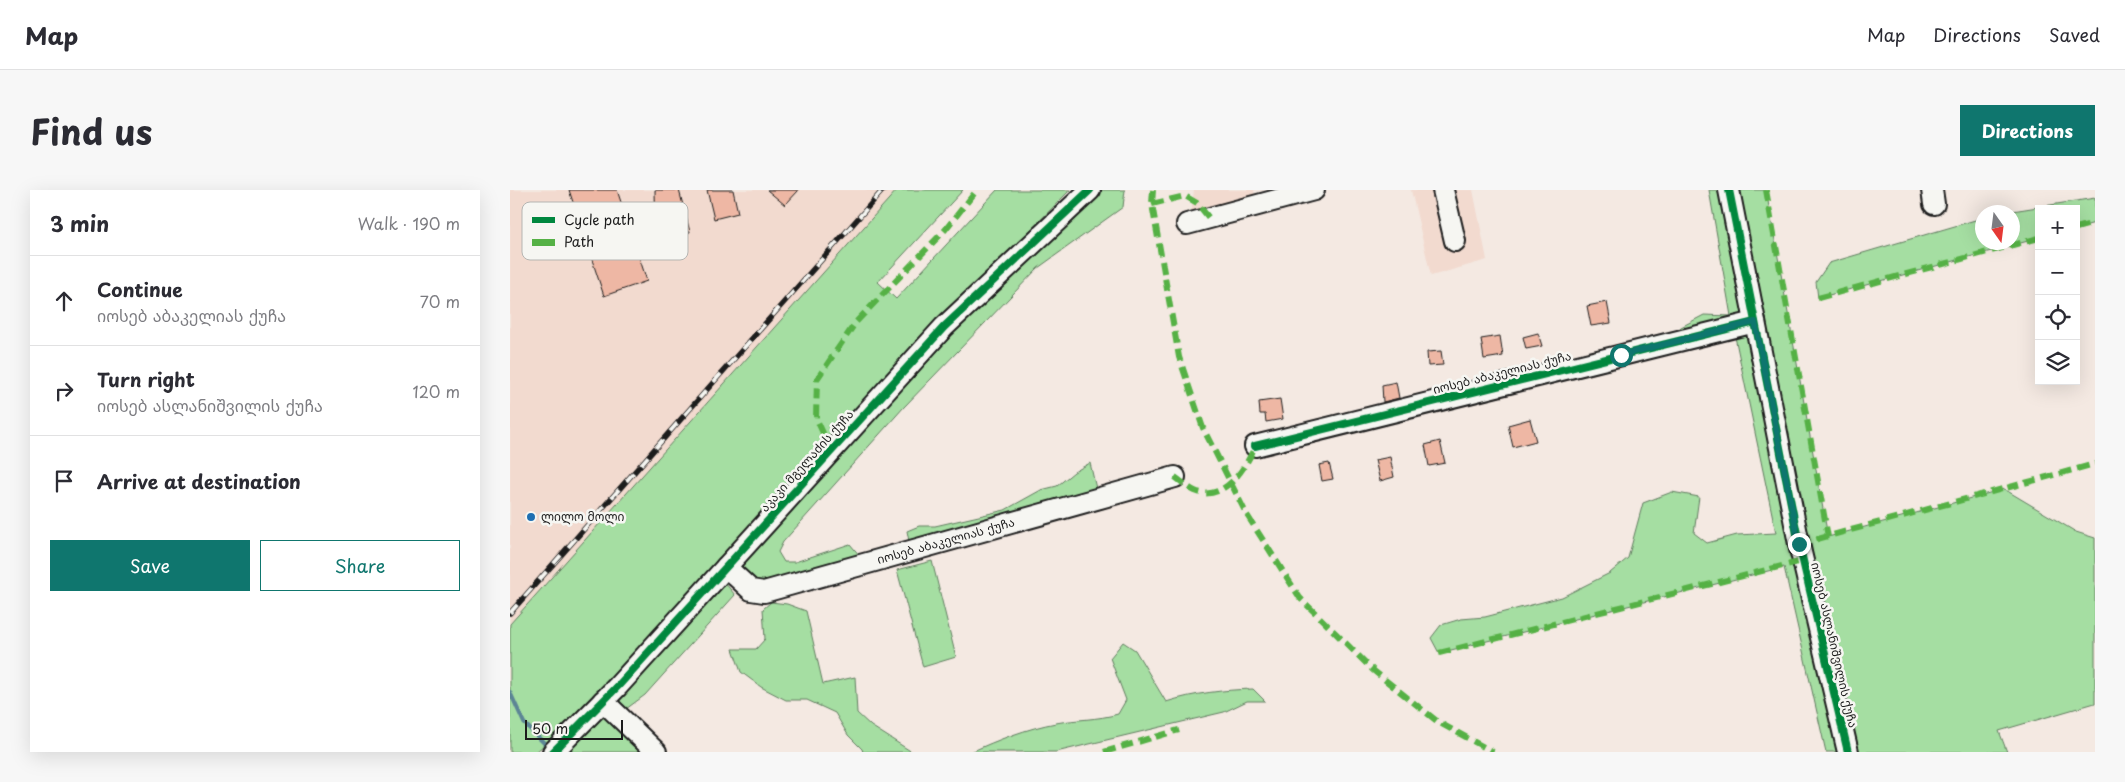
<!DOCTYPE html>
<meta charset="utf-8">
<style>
:root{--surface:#fff;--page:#f7f7f7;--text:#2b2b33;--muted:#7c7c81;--line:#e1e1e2;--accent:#0f766e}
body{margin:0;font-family:"Playpen Sans","Noto Sans Georgian",sans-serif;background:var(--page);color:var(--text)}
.controls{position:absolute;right:15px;top:15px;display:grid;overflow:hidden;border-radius:0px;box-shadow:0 5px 20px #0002}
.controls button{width:45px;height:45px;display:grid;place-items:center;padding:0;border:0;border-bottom:1px solid var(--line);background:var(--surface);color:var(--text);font:25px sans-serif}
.compass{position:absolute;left:1465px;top:15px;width:45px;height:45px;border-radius:50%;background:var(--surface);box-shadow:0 5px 20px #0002;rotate:166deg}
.scale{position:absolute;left:15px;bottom:12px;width:98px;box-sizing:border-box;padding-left:5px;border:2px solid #1c1c1c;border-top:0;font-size:14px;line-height:18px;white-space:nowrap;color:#1c1c1c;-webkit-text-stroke:4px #f6f6f2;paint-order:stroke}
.stop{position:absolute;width:15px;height:15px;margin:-11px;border:4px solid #0f766e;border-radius:50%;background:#fff}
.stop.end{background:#0f766e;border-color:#fff;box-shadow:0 1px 5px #0008}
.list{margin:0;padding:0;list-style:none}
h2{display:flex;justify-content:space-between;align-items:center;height:65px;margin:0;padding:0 20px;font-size:21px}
h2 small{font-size:16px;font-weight:400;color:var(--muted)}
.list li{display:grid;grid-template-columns:32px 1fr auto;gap:15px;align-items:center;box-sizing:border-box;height:90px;padding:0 20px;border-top:1px solid var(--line)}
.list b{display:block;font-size:19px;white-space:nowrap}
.list p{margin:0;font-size:16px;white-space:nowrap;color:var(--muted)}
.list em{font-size:16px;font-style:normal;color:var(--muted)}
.actions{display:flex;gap:10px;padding:15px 20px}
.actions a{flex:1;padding:11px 0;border:1px solid var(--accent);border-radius:0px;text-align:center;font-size:18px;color:var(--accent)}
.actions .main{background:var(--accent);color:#fff}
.icon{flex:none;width:28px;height:28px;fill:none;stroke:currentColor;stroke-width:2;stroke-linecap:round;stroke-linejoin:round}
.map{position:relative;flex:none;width:1585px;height:562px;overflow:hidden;border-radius:0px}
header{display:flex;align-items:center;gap:30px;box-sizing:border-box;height:70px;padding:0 25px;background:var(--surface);border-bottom:1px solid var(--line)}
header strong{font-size:24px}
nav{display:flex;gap:28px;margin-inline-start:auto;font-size:18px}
.intro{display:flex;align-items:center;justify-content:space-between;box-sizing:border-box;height:120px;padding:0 30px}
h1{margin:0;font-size:35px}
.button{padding:12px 22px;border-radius:0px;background:var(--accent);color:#fff;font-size:18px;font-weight:700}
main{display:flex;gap:30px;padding:0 30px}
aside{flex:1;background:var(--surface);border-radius:0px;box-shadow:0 5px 20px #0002}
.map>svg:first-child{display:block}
.built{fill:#f2dacf}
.green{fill:#a5dea2;stroke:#607d5f}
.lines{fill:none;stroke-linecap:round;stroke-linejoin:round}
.stream{stroke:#5b8595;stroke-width:4}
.building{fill:#eeb7a4;stroke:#1c1c1c}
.minor-casing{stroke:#1c1c1c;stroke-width:24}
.minor{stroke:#f6f6f2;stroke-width:20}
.rail-casing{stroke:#1c1c1c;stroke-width:5.5}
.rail{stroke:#f6f6f2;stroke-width:4;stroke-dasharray:11;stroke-linecap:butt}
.quiet{stroke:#55b145;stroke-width:6;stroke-dasharray:12 6;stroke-linecap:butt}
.cycleway-casing{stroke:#f6f6f2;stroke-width:11}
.cycleway{stroke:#00873e;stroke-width:8}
.route{stroke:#0f766e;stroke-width:6}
.poi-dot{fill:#1f6fb2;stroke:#f6f6f2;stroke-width:2}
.labels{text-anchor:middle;stroke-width:5;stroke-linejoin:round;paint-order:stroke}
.street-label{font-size:12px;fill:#1c1c1c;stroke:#f6f6f2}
.poi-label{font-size:12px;fill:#1c1c1c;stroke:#f6f6f2;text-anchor:start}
.key{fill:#f6f6f2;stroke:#b5b5b2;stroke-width:1}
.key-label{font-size:14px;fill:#1c1c1c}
</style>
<header>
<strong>Map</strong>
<nav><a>Map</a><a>Directions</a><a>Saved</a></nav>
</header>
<div class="intro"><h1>Find us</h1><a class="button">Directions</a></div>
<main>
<aside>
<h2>3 min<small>Walk · 190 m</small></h2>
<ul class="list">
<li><svg class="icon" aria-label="ahead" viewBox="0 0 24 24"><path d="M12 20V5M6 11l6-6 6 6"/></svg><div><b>Continue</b><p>იოსებ აბაკელიას ქუჩა</p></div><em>70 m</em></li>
<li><svg class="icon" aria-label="right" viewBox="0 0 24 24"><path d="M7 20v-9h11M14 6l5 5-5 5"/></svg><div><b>Turn right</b><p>იოსებ ასლანიშვილის ქუჩა</p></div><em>120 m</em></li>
<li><svg class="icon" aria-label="arrive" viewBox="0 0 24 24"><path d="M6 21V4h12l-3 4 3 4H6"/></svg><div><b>Arrive at destination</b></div></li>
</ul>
<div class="actions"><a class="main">Save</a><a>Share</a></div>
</aside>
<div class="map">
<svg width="1585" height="562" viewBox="0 0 1585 562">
<rect width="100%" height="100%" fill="#f4e9e2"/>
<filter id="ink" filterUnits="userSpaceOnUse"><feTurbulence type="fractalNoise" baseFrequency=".02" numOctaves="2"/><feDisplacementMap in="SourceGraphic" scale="10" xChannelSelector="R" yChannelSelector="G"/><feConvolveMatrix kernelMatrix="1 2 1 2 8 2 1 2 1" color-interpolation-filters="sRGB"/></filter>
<g filter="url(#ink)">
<!-- built -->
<g class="built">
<path d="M 0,0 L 387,0 L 0,434 Z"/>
<path d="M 684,0 L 744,0 L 747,15 L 680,33 Z"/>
<path d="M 901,0 L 963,0 L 977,70 L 921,86 Z"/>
</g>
<!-- green -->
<g class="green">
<path d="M 387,0 L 453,0 L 368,92 L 386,109 L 487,0 L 560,0 L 376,187 L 87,508 L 26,562 L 0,562 L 0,434 Z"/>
<path d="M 575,0 L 615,0 L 613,17 L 528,78 L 394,217 L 273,352 L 268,362 L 274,372 L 285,372 L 340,354 L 350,366 L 252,396 L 241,389 L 230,377 Z"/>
<path d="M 1199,0 L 1256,0 L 1318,347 L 1494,299 L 1566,342 L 1585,348 L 1585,513 L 1489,541 L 1497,562 L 1316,562 L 1274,377 L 929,463 L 921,448 L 931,435 L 951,429 L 975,427 L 1052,407 L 1100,383 L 1118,368 L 1133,313 L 1162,302 L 1189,307 L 1184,343 L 1197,353 L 1227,345 L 1266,343 L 1223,137 L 1151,155 L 1171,137 L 1194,125 L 1221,126 Z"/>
<path d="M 1585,8 L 1585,33 L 1566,38 L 1566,19 L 1529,19 L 1529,48 L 1308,108 L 1306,92 L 1319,73 L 1472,28 L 1472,52 L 1502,52 L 1502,22 L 1496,22 Z"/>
<path d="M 580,273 L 587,303 L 400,356 L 397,341 L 409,336 L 425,336 L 495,320 L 531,300 L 547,296 L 564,282 Z"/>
<path d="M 422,371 L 446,467 L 413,477 L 387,380 Z"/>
<path d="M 215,393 L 225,405 L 135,505 L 116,519 L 105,513 Z"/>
<path d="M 261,412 L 277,414 L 296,421 L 313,494 L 345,487 L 347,523 L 361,536 L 402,562 L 353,562 L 352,559 L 338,545 L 325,523 L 297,510 L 276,510 L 251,497 L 231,482 L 223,459 L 246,459 L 255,449 L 253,419 Z"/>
<path d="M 613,452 L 625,460 L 656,512 C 685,503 713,500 743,499 L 755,511 L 737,511 L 714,522 L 546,562 L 461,562 C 487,550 518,538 546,533 C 567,529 587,530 608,524 L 616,510 L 600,468 Z"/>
<path d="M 90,526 L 103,529 L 137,562 L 55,562 Z"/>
</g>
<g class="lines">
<!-- stream -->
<path class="stream" d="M 0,502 L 14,533 L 35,554"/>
</g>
<!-- building -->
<g class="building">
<path d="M 59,0 L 107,0 L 137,91 L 94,106 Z"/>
<path d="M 145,0 L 169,0 L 180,42 L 146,51 Z"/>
<path d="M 197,0 L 223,0 L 228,23 L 204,29 Z"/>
<path d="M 257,0 L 289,0 L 275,15 Z"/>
<path d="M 1097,112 L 1101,133 L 1081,136 L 1077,116 Z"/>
<path d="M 1028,143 L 1032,156 L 1016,159 L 1013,147 Z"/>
<path d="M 990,146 L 993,166 L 974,169 L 971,149 Z"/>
<path d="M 931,161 L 933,175 L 918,176 L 917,162 Z"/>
<path d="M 886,192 L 889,208 L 873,212 L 872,195 Z"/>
<path d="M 770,209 L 773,229 L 756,232 L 755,224 L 750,224 L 749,212 Z"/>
<path d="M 1020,229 L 1026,251 L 1003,257 L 998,235 Z"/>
<path d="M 930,251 L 935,273 L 919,276 L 915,255 Z"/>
<path d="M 880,267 L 884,287 L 870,291 L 865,270 Z"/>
<path d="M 819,273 L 823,289 L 812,291 L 809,275 Z"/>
</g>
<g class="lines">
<defs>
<g id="minor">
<path d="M 933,0 L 945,51"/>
<path d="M 1219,0 L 1289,354 L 1338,562"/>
<path d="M 1422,0 L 1424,14"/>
<path d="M 677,34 L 804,0"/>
<path d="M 745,256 L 1245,132"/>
<path id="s1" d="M 216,377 L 241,400 L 254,402 L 665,287"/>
<path d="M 93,511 L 146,562"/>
<path d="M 43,562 L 108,496 L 434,137 L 580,0"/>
</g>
</defs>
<!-- minor casing -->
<use href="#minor" class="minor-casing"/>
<!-- minor -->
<use href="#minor" class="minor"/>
<defs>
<path id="rail" d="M 0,423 L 373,0"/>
</defs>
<!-- rail casing -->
<use href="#rail" class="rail-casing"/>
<!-- rail -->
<use href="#rail" class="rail"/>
<!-- quiet -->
<g class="quiet">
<path d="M 643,0 L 642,14 L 669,167 L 693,238 L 737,325 L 790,408 L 864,481 L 928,532 L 983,562"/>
<path d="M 1256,0 L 1318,347"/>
<path d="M 642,14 L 675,6 L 687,13 L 699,28"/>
<path d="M 1566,38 L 1585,33"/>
<path d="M 1308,108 L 1529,48"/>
<path d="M 321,260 L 306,228 L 307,189 L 346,132 L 435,40 L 467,0"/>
<path d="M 665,287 C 671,291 678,298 685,301 C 713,313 736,278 745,256"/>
<path d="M 1289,354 L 1585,274"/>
<path d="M 929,463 L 1292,371"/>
<path d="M 594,562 L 669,540"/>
</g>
<defs>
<g id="cycleway">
<path d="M 1219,0 L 1289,354 L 1338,562"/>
<path d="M 745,256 L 1245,132"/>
<path d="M 43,562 L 108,496 L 434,137 L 580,0"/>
</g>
</defs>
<!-- cycleway casing -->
<use href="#cycleway" class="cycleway-casing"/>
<!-- cycleway -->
<use href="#cycleway" class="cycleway"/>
</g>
</g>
<g class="lines" filter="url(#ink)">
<!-- route -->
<path class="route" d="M 1111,165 L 1245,132 L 1289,354"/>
</g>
<!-- markers -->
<circle class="poi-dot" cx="21" cy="327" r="5"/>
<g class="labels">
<!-- street labels -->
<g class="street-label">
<text transform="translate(992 183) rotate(-14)" y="4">იოსებ აბაკელიას ქუჩა</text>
<text transform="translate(297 271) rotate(-48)" y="4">აკაკი მგელაძის ქუჩა</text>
<text dy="4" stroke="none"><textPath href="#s1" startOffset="236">იოსებ აბაკელიას ქუჩა</textPath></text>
<text transform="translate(1324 455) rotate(77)" y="4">იოსებ ასლანიშვილის ქუჩა</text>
</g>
<!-- poi labels -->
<g class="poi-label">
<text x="31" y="331">ლილო მოლი</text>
</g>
</g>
<!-- legend -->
<rect x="12" y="12" width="166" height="58" rx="8" class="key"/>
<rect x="22" y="27" width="23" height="6" fill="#00873e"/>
<rect x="22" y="49" width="23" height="7" fill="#55b145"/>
<g class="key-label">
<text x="54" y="35">Cycle path</text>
<text x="54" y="57">Path</text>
</g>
</svg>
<div class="controls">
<button>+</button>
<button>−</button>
<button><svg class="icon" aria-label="locate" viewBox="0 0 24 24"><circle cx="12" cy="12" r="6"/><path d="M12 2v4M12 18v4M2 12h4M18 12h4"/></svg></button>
<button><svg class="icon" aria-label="layers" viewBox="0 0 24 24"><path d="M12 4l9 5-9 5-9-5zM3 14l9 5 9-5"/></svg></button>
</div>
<svg class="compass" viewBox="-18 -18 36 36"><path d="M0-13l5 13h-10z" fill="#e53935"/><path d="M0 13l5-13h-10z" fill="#7c7c81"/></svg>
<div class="scale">50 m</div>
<div class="stop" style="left:1111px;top:165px"></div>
<div class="stop end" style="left:1289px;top:354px"></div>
</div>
</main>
